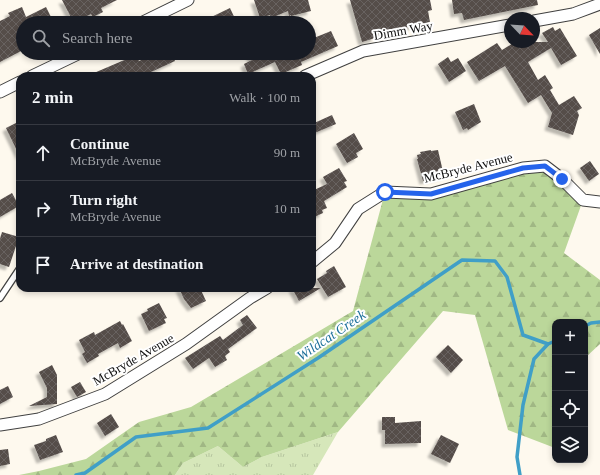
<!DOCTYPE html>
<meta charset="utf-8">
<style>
:root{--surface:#171b24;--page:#20242c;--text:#f1f3f6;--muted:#9ea1a6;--line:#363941}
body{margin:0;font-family:"Times New Roman",serif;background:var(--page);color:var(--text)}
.controls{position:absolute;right:12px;bottom:12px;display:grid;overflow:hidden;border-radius:8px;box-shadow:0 2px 6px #0003}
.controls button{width:36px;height:36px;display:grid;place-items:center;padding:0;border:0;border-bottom:1px solid var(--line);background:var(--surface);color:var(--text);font:20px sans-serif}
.compass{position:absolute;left:504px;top:12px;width:36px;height:36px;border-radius:50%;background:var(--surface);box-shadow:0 2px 6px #0003;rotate:115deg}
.stop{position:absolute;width:12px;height:12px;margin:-9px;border:3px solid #2563eb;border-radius:50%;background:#fff}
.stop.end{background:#2563eb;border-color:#fff;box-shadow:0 1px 4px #0008}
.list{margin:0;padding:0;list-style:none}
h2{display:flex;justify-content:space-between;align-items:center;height:52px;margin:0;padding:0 16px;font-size:17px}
h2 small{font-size:13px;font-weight:400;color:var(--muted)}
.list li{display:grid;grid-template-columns:26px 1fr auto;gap:12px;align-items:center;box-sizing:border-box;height:56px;padding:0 16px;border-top:1px solid var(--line)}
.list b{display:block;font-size:15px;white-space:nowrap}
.list p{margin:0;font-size:13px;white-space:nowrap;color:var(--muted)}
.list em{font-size:13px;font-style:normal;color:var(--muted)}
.icon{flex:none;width:22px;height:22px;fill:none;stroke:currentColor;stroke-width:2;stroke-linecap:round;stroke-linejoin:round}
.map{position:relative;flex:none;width:600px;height:475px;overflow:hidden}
.search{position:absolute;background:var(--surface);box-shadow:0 2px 6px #0003;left:16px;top:16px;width:300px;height:44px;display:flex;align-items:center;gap:10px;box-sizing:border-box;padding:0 14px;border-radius:22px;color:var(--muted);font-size:15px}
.panel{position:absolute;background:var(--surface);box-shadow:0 2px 6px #0003;left:16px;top:72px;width:300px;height:220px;border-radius:12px}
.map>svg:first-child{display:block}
.grass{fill:url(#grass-tufts)}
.forest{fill:url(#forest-firs)}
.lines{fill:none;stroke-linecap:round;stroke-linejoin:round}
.stream{stroke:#409fc7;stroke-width:3.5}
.building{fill:url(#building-cross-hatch);filter:url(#shadow)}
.service-casing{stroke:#404040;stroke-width:8}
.minor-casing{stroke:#404040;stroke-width:13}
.service{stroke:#fff;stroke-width:5.5}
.minor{stroke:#fff;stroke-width:11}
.route{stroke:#2563eb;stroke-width:5}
.labels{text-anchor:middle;stroke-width:4;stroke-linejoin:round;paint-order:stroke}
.street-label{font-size:13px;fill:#0d0d0d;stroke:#fff}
.water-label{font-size:14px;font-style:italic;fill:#1c6f99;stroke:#fff}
</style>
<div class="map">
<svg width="600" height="475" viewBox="0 0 600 475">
<defs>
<pattern id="grass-tufts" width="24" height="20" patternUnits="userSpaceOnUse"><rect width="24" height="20" fill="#d6e7ba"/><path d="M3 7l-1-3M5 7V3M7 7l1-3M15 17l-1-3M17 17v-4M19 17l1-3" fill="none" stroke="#b6c59f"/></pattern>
<pattern id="forest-firs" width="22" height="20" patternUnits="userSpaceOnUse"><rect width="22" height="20" fill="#bbd79a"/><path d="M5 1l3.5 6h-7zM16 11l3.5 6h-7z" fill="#a0b784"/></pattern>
<pattern id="building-cross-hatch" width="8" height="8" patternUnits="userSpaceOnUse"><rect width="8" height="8" fill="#554d4a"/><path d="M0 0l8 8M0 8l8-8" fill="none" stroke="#686260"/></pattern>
<filter id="shadow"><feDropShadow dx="-3.5" dy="3.5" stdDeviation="1" flood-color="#0004"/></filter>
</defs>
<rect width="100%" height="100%" fill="#fef9ee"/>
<!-- grass -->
<path class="grass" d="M 338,432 L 313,475 L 175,475 L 183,463 L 218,446 L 243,467 L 262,457 Z"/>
<!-- forest -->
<path class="forest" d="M 545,166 L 583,200 L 564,253 L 600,280 L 600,344 L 587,356 L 585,362 L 585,322 L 555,322 L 555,448 L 508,430 L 475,315 L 443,311 L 338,432 L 262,457 L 243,467 L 218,446 L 183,463 L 175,475 L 19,475 L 39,471 L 86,459 L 139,422 L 191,407 L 353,311 L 385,192 L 431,194 Z"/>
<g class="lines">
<!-- stream -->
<g class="stream">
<path d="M 585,326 L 591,323 L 600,322"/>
<path d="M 76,475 L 85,473 L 136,437 L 208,428 L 318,358 L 462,260 L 495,261 L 507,277 L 523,335 L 548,344 L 555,341"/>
<path d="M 520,475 L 517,457 L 523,405 L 534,359 L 548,344"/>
</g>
</g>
<!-- building -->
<g class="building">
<path d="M 62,0 L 117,0 L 101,8 L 103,12 L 93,17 L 91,14 L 74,23 Z"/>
<path d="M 254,0 L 308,0 L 311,11 L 291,16 L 291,15 L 289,16 L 288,11 L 271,18 L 270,15 L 260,18 Z"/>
<path d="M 350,0 L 430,0 L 432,10 L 428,11 L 430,22 L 374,35 L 375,38 L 362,42 Z"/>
<path d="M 452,0 L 537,0 L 538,5 L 464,20 L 462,13 L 454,14 Z"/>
<path d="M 22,7 L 26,17 L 46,7 L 54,23 L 23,23 L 23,50 L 0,62 L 0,21 L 10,16 L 8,13 Z"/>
<path d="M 230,8 L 237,23 L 199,23 Z"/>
<path d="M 553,27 L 555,31 L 560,28 L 577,56 L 561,65 L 551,48 L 528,62 L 538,80 L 545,75 L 553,88 L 550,90 L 559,105 L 574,96 L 582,108 L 577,111 L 579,115 L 573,135 L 548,127 L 552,113 L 541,95 L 528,103 L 505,66 L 479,81 L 467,62 L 497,43 L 502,50 L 515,42 L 548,42 L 542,33 Z"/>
<path d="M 600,28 L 600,54 L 589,35 Z"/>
<path d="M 331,31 L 338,46 L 301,62 L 302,65 L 281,74 L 275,62 L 248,74 L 244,64 L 252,60 L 248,53 L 309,53 L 309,40 Z"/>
<path d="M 156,53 L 171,53 L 175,61 L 151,72 L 152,76 L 87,76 L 136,55 L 139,61 Z"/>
<path d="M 448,57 L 451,62 L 458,58 L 466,71 L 449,82 L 438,64 Z"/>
<path d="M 474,104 L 481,122 L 468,130 L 467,128 L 463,130 L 455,112 Z"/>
<path d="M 332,115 L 336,124 L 312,134 L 312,124 Z"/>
<path d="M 20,121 L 20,157 L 6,128 Z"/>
<path d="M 354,133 L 363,149 L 356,153 L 358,157 L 347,163 L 336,144 Z"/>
<path d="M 431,150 L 431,151 L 438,150 L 444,176 L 423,181 L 417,159 L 418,159 L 417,155 L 421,154 L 420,152 Z"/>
<path d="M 590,161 L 599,174 L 589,181 L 580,168 Z"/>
<path d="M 339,168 L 347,181 L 344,182 L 347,187 L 324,201 L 327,208 L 322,210 L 323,213 L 312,218 L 312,191 L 327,184 L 323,177 Z"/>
<path d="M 12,193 L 19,206 L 0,217 L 0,200 Z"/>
<path d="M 2,232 L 19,237 L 9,267 L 0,264 L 0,239 Z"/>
<path d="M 334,266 L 346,287 L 328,297 L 317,279 L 327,273 L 326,271 Z"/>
<path d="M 179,288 L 200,288 L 206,301 L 191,308 L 184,299 Z"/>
<path d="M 292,288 L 321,288 L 299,301 Z"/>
<path d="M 159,303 L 167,318 L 164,319 L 166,323 L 149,331 L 141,314 L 148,311 L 147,309 Z"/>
<path d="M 247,315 L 257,328 L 228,349 L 230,352 L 225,356 L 227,360 L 215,367 L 209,358 L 193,369 L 185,358 L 220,336 L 223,340 L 243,325 L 240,320 Z"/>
<path d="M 120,321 L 122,325 L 123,324 L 132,341 L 120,348 L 118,343 L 98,354 L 99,356 L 87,363 L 82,354 L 85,352 L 79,340 L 94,332 L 95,335 Z"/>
<path d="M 448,345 L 463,360 L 451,373 L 436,357 Z"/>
<path d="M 52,365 L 57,375 L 57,404 L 29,406 L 47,397 L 47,388 L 39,372 Z"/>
<path d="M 80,382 L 86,392 L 77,397 L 71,387 Z"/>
<path d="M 8,386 L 13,397 L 0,404 L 0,390 Z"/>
<path d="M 111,414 L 119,427 L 105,436 L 97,423 Z"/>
<path d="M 382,417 L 395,417 L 395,423 L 421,421 L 421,443 L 385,444 L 385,430 L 382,430 Z"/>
<path d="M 56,435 L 63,452 L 40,460 L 34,445 L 46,441 L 46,439 Z"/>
<path d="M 441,435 L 459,444 L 450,463 L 431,454 Z"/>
<path d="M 8,449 L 10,464 L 0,466 L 0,450 Z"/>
</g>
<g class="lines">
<defs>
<path id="service" d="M 0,298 L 20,268"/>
<g id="minor">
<path d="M 534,21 L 573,14 L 600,4"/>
<path d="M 141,23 L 188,0"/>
<path d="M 32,76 L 80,53"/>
<path d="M 305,76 L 363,51 L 510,25"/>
<path d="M 0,92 L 20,82"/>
<path d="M 312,262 L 335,243 L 358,209 L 385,192 L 431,194 L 523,168 L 545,166 L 562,179 L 583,200 L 600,202"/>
<path d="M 0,425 L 39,419 L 105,394 L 186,344 L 250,298 L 267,288"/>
</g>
</defs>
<!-- service casing -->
<use href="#service" class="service-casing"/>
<!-- minor casing -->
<use href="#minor" class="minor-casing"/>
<!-- service -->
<use href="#service" class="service"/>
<!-- minor -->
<use href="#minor" class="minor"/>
</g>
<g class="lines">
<!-- route -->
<path class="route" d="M 385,192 L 431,194 L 523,168 L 545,166 L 562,179"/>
</g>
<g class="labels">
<!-- street labels -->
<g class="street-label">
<text transform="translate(403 30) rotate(-10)" y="5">Dimm Way</text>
<text transform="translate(468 167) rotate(-14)" y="5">McBryde Avenue</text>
<text transform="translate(133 359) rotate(-30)" y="5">McBryde Avenue</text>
</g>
<!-- water labels -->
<g class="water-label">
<text transform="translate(331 335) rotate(-34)" y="5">Wildcat Creek</text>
</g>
</g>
</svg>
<div class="controls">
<button>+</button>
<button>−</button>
<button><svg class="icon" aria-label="locate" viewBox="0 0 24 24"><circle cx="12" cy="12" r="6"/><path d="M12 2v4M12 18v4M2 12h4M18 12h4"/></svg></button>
<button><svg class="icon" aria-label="layers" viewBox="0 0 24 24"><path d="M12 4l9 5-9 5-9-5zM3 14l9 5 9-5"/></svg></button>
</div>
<svg class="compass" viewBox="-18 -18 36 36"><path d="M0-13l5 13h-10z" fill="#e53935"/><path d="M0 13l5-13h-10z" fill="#9ea1a6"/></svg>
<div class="stop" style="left:385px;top:192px"></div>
<div class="stop end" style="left:562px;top:179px"></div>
<div class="search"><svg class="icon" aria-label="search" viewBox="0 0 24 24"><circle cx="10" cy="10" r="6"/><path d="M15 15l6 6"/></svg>Search here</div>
<section class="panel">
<h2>2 min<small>Walk · 100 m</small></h2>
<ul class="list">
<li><svg class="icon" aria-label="ahead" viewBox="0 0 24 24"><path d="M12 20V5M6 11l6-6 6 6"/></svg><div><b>Continue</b><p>McBryde Avenue</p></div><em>90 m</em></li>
<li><svg class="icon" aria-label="right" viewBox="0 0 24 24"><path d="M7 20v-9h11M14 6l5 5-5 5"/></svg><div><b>Turn right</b><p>McBryde Avenue</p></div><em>10 m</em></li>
<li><svg class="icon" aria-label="arrive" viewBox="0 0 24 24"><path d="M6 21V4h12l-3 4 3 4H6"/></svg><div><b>Arrive at destination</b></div></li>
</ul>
</section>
</div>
